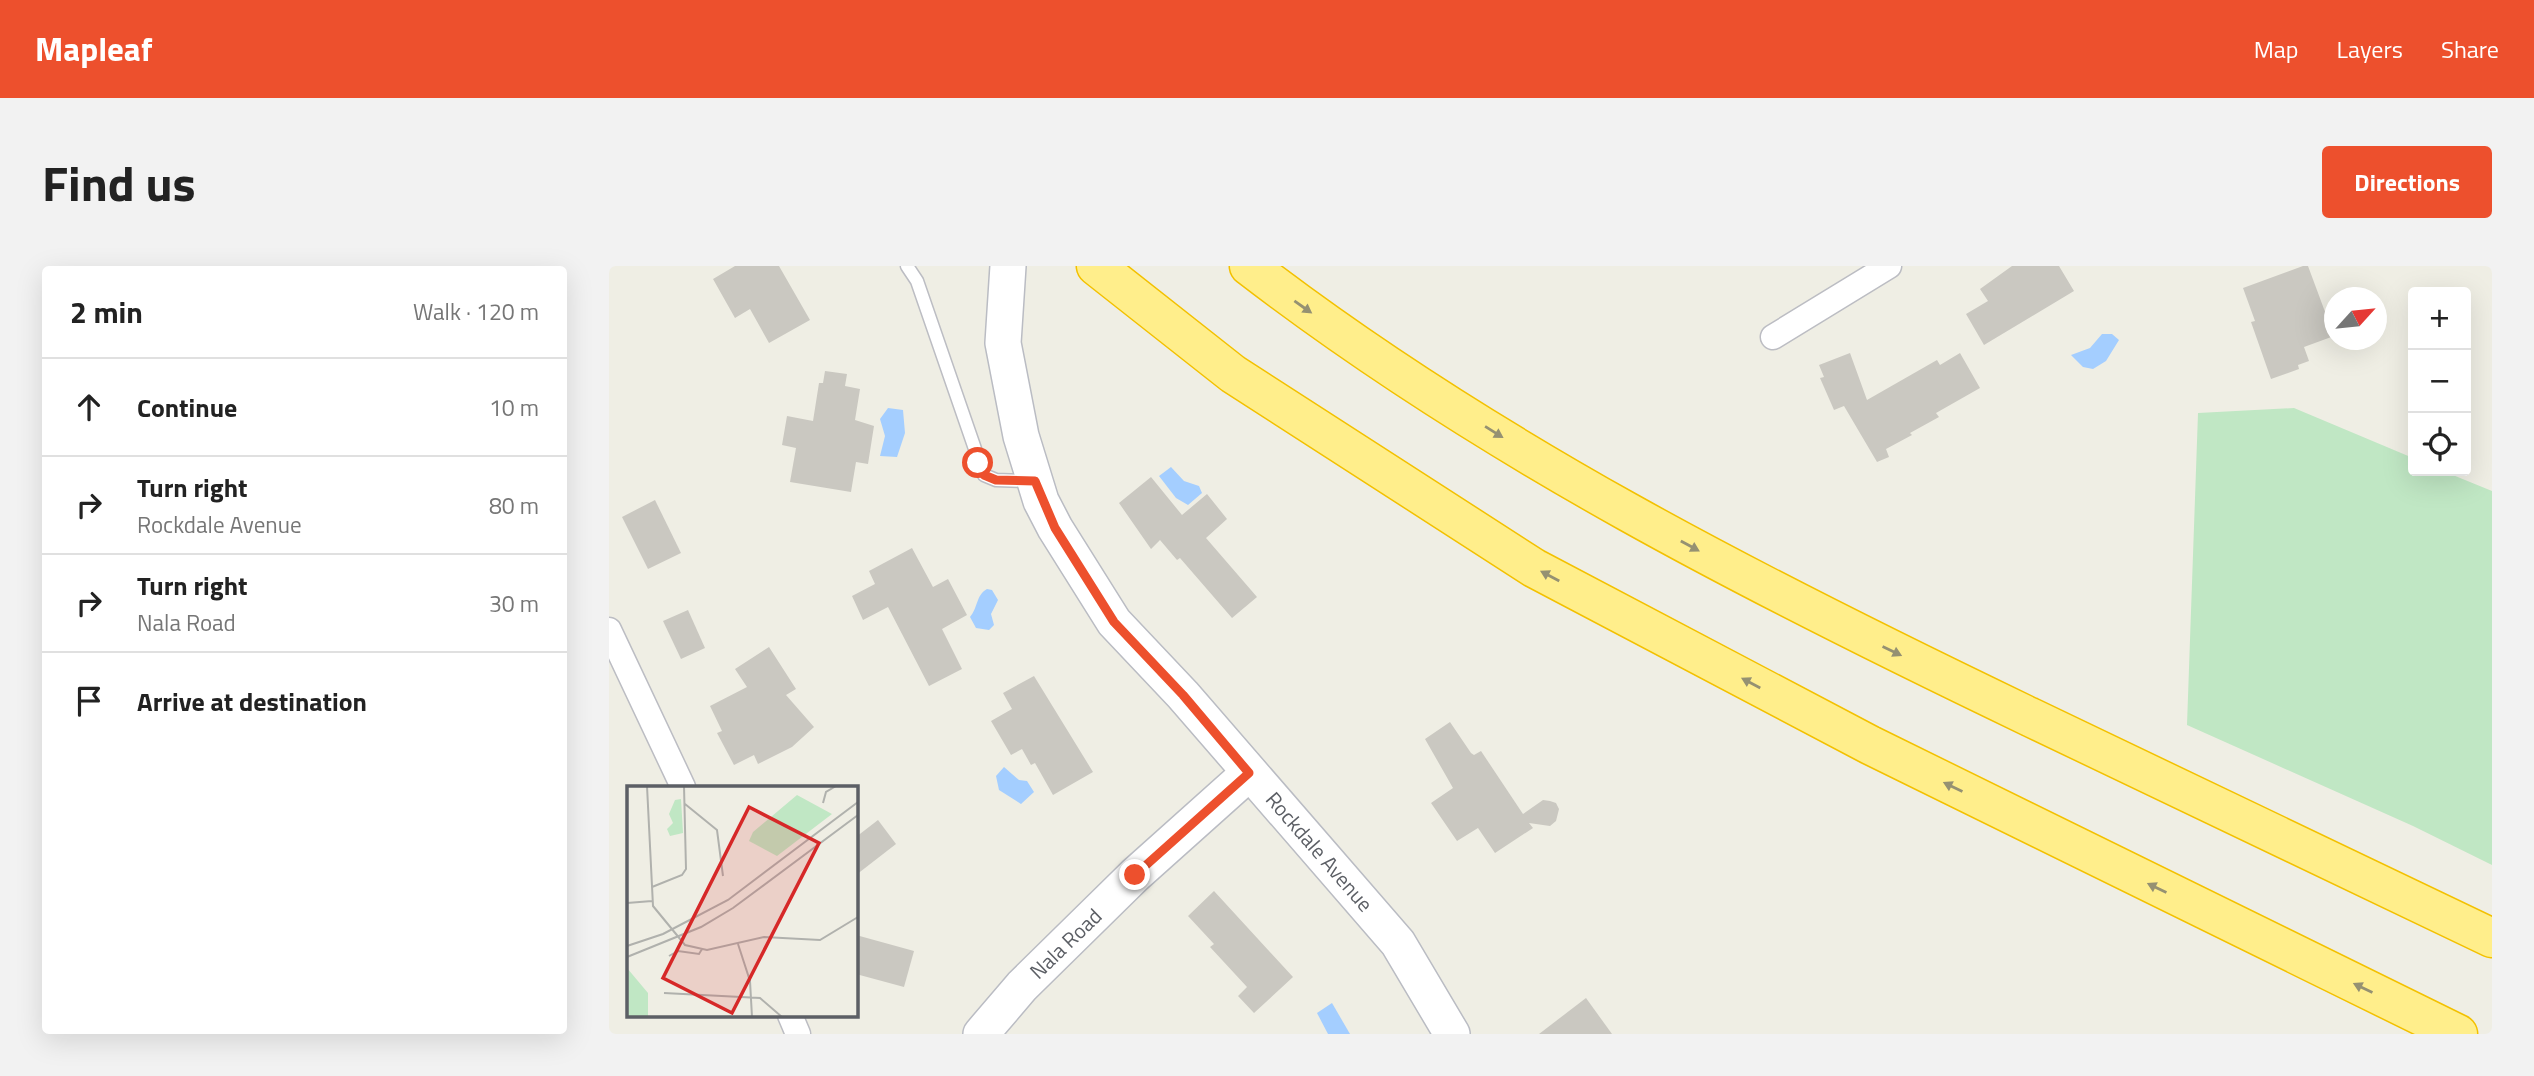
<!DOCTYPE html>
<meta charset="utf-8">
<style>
:root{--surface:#fff;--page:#f2f2f2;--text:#222;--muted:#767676;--line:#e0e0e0;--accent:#ed502d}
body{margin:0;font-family:"Titillium Web",sans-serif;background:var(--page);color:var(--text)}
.controls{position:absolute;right:21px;top:21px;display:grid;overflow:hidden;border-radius:7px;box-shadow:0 7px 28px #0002}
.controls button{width:63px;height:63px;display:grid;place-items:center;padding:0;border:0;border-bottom:2px solid var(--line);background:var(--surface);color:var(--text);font:35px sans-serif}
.compass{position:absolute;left:1715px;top:21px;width:63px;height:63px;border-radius:50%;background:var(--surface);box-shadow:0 7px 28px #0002;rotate:63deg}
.stop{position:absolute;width:21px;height:21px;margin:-16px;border:5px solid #ed502d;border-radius:50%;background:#fff}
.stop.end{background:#ed502d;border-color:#fff;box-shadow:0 2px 7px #0008}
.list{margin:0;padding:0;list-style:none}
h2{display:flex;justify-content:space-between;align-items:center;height:91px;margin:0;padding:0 28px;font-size:30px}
h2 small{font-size:23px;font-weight:400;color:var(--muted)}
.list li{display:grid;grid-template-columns:46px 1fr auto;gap:21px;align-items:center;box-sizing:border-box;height:98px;padding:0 28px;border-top:2px solid var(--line)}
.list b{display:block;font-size:26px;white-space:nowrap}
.list p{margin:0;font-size:23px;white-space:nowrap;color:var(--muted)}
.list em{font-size:23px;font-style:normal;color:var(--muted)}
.icon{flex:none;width:38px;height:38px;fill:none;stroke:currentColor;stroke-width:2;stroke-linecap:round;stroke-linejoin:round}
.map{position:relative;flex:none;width:1883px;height:768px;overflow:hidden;border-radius:7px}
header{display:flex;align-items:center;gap:42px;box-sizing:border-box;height:98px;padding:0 35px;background:var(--accent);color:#fff}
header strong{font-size:33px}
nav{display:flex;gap:38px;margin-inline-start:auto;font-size:24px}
.intro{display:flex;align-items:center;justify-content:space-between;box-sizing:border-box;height:168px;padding:0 42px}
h1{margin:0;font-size:49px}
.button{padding:18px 32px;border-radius:7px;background:var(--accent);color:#fff;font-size:24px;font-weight:700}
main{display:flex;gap:42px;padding:0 42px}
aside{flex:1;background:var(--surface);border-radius:7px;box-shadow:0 7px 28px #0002}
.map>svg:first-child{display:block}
.green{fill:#c0e7c4}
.water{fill:#a4ceff}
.building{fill:#cac8c1}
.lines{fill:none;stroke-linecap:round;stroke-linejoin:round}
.lane-casing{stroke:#bcbdc3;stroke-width:15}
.street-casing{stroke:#bcbdc3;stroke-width:27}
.secondary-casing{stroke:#babcc3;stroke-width:38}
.highway-casing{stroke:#f3c100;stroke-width:41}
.lane{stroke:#fff;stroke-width:12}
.street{stroke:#fff;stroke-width:24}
.secondary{stroke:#fff;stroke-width:35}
.highway{stroke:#ffee8b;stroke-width:38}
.oneway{fill:#959172}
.route{stroke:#ed502d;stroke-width:9}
.labels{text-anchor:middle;stroke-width:5;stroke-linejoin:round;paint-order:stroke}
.street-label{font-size:21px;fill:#5c5f65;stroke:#fff}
.inset-road{fill:none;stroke:#b0b1ad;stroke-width:2}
.view{fill:#d62828;fill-opacity:0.15;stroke:#d62828;stroke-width:3.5}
.inset-edge{fill:none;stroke:#5c5f65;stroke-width:3.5}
</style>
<header>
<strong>Mapleaf</strong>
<nav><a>Map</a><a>Layers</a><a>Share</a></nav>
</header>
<div class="intro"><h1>Find us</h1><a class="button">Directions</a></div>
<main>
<aside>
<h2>2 min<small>Walk · 120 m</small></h2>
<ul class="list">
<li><svg class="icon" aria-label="ahead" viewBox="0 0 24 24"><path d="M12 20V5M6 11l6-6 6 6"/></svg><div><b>Continue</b></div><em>10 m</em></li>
<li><svg class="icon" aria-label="right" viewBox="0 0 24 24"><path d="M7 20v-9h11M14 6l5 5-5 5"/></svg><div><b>Turn right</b><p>Rockdale Avenue</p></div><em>80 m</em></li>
<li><svg class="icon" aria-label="right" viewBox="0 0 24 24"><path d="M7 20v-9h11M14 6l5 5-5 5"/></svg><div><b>Turn right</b><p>Nala Road</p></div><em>30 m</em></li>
<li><svg class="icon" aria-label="arrive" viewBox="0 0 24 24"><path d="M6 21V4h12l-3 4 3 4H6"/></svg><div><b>Arrive at destination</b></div></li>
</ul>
</aside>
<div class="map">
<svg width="1883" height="768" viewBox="0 0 1883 768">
<rect width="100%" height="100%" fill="#efeee4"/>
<!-- green -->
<path class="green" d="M 1685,142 L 1804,192 L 1804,205 L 1834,205 L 1883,225 L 1883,599 L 1804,560 L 1578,459 L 1589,147 Z"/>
<!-- water -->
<g class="water">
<path d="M 1493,68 L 1503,68 L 1510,74 L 1497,95 L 1484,103 L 1474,101 L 1462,89 L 1481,82 Z"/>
<path d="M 279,142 L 294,144 L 296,167 L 288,191 L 271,190 L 276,170 L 271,153 Z"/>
<path d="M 562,201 L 575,215 L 590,220 L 593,227 L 579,239 L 567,232 L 550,210 Z"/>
<path d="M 378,323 L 383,324 L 389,334 L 382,348 L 385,359 L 380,364 L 367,362 L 361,351 C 369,342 367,329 378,323 Z"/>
<path d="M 395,501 L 410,514 L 418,515 L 425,526 L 412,538 L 390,524 L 387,510 Z"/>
<path d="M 723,737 L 741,768 L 719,768 L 708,747 Z"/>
</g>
<!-- building -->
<g class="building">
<path d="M 126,0 L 170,0 L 201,54 L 160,77 L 141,43 L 126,52 L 104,13 Z"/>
<path d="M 1403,0 L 1450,0 L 1465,25 L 1375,79 L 1357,48 L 1379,35 L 1371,23 Z"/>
<path d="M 1694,0 L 1699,0 L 1725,70 L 1695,81 L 1700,95 L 1689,99 L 1690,103 L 1662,113 L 1642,56 L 1646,55 L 1634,22 Z"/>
<path d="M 1241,87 L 1258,134 L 1328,94 L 1331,99 L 1351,87 L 1371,122 L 1327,147 L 1330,151 L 1301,167 L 1303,169 L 1277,183 L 1280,191 L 1268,196 L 1235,140 L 1225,144 L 1211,112 L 1215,111 L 1210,99 Z"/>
<path d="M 216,105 L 238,108 L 236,120 L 251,123 L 246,154 L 265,160 L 259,198 L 247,196 L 242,226 L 181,216 L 187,182 L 173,179 L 178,150 L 204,155 L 210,117 L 214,117 Z"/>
<path d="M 542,211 L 573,249 L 598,228 L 618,253 L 597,272 L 648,331 L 623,352 L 571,292 L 568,294 L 551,274 L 542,283 L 510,237 Z"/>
<path d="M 46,234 L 72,287 L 39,303 L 13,251 Z"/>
<path d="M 303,282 L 324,321 L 339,313 L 358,349 L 333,363 L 353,403 L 320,420 L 279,341 L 254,354 L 243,330 L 266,318 L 260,305 Z"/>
<path d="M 79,344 L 96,382 L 72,393 L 54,355 Z"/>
<path d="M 160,381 L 187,423 L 177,429 L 205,461 L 183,481 L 149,498 L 145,489 L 125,499 L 108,467 L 113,465 L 101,440 L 138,421 L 126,403 Z"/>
<path d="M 425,410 L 484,506 L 444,529 L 426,497 L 422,499 L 413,483 L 402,489 L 382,455 L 403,443 L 394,427 Z"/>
<path d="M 841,456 L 862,487 L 865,489 L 872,485 L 914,548 L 934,534 L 941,535 L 947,537 L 950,543 L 947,555 L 941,560 L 920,557 L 924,562 L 886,587 L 869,562 L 848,575 L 822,537 L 844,522 L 816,473 Z"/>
<path d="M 269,554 L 287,578 L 247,609 L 247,571 Z"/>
<path d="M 605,625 L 684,711 L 645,747 L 629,730 L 638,721 L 601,681 L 605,678 L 579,650 Z"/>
<path d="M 247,669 L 305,685 L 295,721 L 247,708 Z"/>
<path d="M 977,732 L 1003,768 L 930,768 Z"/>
</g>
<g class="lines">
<defs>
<path id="lane" d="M 298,0 L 308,15 L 375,209 L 387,214 L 422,215"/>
<g id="street">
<path d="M 1164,71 L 1280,0"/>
<path d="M 0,364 L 74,521"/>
<path d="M 181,749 L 189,768"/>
</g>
<g id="secondary">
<path d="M 399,0 L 394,77 L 412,170 L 432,235 L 446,262 L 505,356 L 574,429 L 789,677 L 843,768"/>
<path d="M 372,768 L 413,720 L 526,609 L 640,507"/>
</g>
<g id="highway">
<path d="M 487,0 L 624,108 L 925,302 L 1261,479 L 1849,768"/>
<path d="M 640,0 C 879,184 1150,321 1421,451 C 1575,525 1729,599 1883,672"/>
</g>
</defs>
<!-- lane casing -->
<use href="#lane" class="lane-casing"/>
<!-- street casing -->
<use href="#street" class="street-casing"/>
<!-- secondary casing -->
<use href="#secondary" class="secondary-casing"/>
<!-- highway casing -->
<use href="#highway" class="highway-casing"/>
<!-- lane -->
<use href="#lane" class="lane"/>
<!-- street -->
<use href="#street" class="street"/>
<!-- secondary -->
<use href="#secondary" class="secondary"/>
<!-- highway -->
<use href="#highway" class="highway"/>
</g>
<!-- one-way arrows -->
<defs><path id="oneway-solid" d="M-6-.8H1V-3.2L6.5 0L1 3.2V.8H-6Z" transform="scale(1.75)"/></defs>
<g class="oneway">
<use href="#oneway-solid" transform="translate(694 41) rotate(35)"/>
<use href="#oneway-solid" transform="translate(885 166) rotate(32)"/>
<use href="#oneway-solid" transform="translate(1081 280) rotate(29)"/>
<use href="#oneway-solid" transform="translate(941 310) rotate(-152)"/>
<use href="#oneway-solid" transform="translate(1283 385) rotate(26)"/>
<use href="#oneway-solid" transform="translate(1142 417) rotate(-152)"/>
<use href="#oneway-solid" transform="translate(1344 521) rotate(-154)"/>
<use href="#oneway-solid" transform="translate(1548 622) rotate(-154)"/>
<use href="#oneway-solid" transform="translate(1754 722) rotate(-154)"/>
</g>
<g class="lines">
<!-- route -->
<path class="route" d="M 369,197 L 375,209 L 387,214 L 426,215 L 446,262 L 505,356 L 574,429 L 640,507 L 526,609"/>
</g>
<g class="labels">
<!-- street labels -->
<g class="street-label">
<text transform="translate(710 586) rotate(49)" y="7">Rockdale Avenue</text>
<text transform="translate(457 678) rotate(-44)" y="7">Nala Road</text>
</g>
</g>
<!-- overview -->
<g transform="translate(18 520)">
<rect width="231" height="231" fill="#efeee4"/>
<path d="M 170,9 L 205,28 L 150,70 L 122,55 L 126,46 ZM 54,13 L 56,47 L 43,50 L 40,43 L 46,37 L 42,28 L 48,14 ZM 0,182 L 21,207 L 21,231 L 0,231 Z" fill="#c0e7c4"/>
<path class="inset-road" d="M 20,0 L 26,120 L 58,159 L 80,164 L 137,151 L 193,154 L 231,131M 196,17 L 199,6 L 209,0M 58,18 L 90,44 L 96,90M 25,101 L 55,89 L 59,83 L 57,0M 0,117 L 25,115M 111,158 L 123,195 L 125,231M 0,160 L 36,148 L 101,114 L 231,16M 42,170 L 51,165 L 72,168 L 75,163M 0,171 L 74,141 L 106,122 L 231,29M 37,207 L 133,212 L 155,231"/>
<path class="view" d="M 122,21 L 192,57 L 105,227 L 36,192 Z"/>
<rect width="231" height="231" class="inset-edge"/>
</g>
</svg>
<div class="controls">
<button>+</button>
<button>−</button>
<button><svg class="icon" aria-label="locate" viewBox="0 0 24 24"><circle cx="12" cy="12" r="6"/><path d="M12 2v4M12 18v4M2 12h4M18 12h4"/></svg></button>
</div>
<svg class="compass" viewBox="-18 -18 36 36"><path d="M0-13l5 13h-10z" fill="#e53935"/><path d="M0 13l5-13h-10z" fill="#767676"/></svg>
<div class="stop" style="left:369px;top:197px"></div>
<div class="stop end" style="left:526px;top:609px"></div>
</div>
</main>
